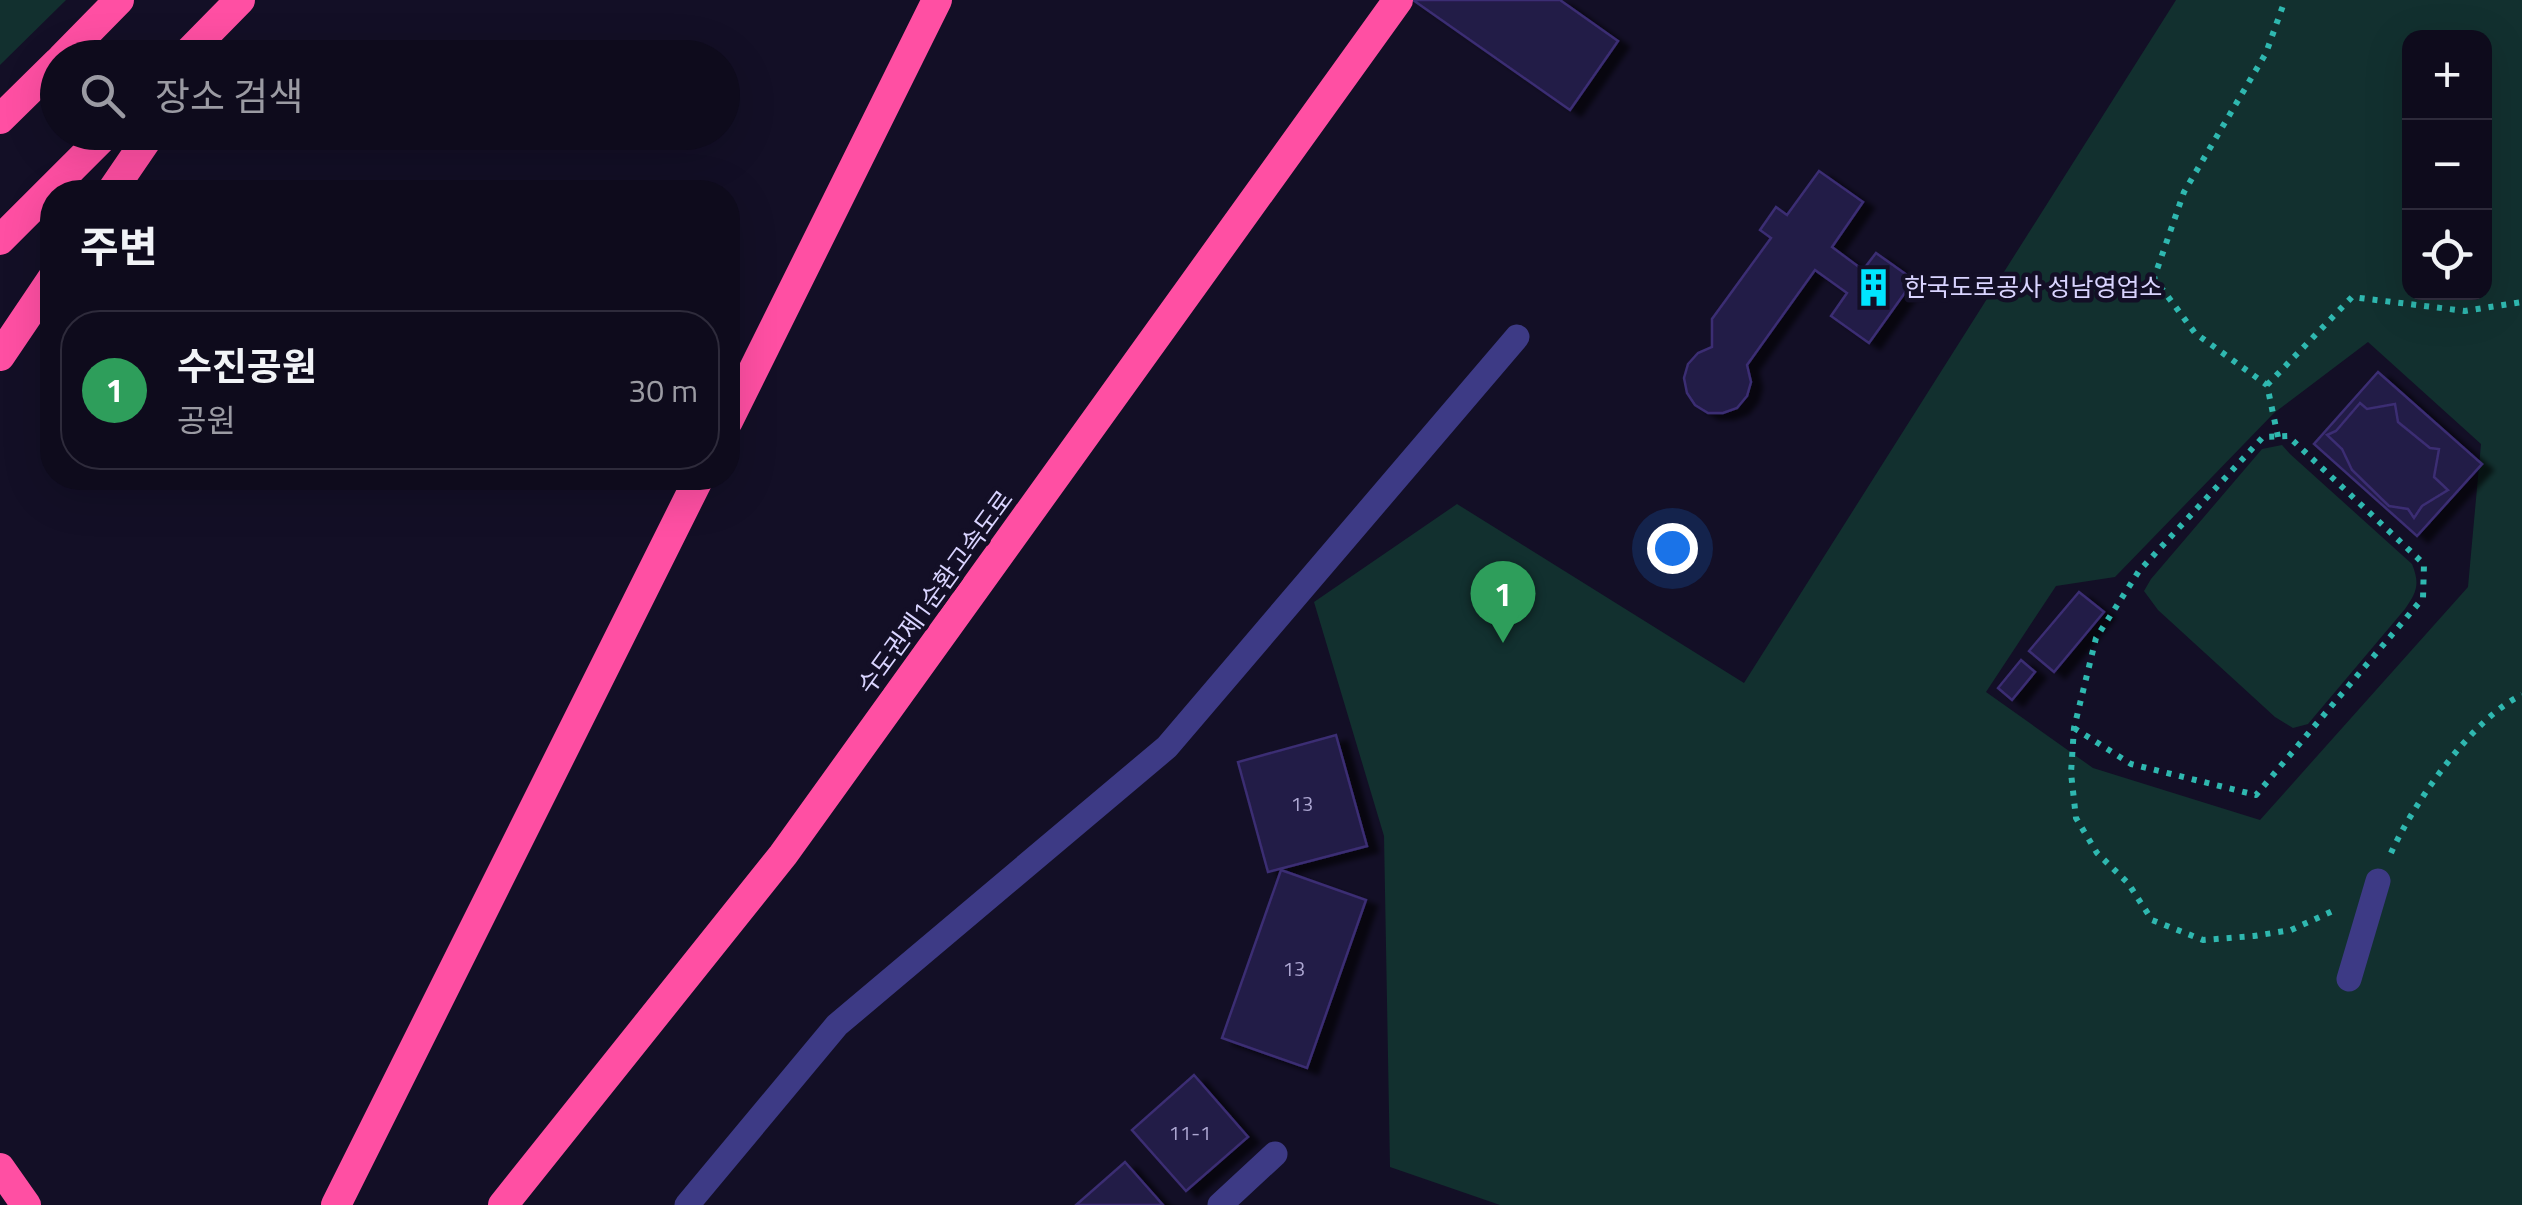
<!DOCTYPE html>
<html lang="ko">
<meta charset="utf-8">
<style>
:root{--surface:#0e0b1c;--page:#1c1929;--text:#f1f3f6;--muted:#9b9ba3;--line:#2e2b3b;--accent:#db2777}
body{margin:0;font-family:"Titillium Web","Noto Sans KR",sans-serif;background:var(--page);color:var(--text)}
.controls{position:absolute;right:30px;top:30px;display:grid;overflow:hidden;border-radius:20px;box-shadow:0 10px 40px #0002}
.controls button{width:90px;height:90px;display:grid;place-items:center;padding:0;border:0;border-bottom:2px solid var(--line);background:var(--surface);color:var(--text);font:50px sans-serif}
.you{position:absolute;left:1672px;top:548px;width:35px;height:35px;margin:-25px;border:8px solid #fff;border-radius:50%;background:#1a73e8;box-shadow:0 0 0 15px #1a73e833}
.badge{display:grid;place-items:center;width:65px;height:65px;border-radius:50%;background:var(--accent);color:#fff;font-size:32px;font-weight:700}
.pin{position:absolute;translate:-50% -82px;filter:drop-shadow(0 2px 5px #0008)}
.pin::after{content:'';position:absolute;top:52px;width:35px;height:30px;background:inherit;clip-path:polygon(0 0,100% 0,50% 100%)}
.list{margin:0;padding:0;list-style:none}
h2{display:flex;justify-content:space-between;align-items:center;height:130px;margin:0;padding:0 40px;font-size:42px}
h2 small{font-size:32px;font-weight:400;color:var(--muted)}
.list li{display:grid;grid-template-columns:65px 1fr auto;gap:30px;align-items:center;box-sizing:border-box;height:160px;margin:0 20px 20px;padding:0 20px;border:2px solid var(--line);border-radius:40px}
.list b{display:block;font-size:38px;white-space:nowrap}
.list p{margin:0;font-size:32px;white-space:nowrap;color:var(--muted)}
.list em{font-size:32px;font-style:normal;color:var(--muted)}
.icon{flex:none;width:55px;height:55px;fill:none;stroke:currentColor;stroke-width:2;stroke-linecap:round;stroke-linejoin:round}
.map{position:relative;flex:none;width:2522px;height:1205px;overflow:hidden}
.search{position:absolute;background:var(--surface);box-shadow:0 10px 40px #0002;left:40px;top:40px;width:700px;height:110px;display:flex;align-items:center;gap:25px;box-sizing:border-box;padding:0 35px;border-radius:55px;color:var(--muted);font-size:38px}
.panel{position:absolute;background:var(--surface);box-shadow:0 10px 40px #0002;left:40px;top:180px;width:700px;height:310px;border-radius:40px}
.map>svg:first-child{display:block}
.green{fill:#12302f;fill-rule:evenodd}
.building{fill:#241b47;stroke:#3b2d73;stroke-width:2.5;filter:url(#shadow)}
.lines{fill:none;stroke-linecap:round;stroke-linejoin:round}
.path{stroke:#2fb8b0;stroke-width:6;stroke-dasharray:5 8;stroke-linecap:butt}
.minor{stroke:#3d3a85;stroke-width:25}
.highway{stroke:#ff4fa3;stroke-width:30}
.labels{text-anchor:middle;stroke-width:9;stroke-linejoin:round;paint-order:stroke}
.number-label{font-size:20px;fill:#aca6d1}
.poi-label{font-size:25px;fill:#d9d4ff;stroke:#130f26;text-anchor:start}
.street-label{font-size:25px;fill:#d9d4ff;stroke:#130f26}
</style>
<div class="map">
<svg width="2522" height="1205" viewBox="0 0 2522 1205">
<defs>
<filter id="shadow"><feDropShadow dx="11" dy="6" stdDeviation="2.5" flood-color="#0009"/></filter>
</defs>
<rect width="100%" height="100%" fill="#130f26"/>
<!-- green -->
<g class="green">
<path d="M 0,0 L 66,0 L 0,65 Z"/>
<path d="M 2176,0 L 2522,0 L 2522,1205 L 1500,1205 L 1390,1167 L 1384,836 L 1314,602 L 1457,504 L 1744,683 ZM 2410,38 L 2484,38 L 2484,292 L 2410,292 ZM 2368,342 L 2481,444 L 2468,587 L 2260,820 L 2093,768 L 1986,692 L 2056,586 L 2115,577 L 2274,413 Z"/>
<path d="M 2282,445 L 2290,454 L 2412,564 C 2420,584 2417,592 2405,609 L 2308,724 L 2293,728 L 2275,717 L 2158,610 L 2144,591 L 2151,579 L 2262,449 Z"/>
</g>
<!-- building -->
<g class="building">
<path d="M 1413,0 L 1560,0 L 1618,41 L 1570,110 Z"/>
<path d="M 1819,171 L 1863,202 L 1832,247 L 1863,270 L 1876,253 L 1914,280 L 1869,343 L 1831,316 L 1847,293 L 1815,270 L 1747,365 L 1751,382 L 1747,396 L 1737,408 L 1723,413 L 1708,413 L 1695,405 L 1687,393 L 1684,378 L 1688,364 L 1698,353 L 1712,347 L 1712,319 L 1771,238 L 1760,230 L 1776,207 L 1787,215 Z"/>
<path d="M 2378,372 L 2482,464 L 2417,536 L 2314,444 Z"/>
<path d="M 2360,403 L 2367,409 L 2395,404 L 2398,422 L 2430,448 L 2439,449 L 2434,477 L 2448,490 L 2422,506 L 2414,518 L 2408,509 L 2389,506 L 2352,470 L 2342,449 L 2327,435 L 2336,431 Z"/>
<path d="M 2079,592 L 2104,612 L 2054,672 L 2029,651 Z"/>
<path d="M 2021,660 L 2035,672 L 2012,700 L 1998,688 Z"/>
<path d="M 1336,735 L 1367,846 L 1268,872 L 1238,762 Z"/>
<path d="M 1281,870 L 1366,900 L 1307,1068 L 1222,1038 Z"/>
<path d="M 1194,1075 L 1248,1137 L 1186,1191 L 1132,1130 Z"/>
<path d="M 1125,1162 L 1163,1205 L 1076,1205 Z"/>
</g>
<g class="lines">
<!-- path -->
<g class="path">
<path d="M 2267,385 L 2352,297 L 2465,311 L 2522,302"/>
<path d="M 2278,437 L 2267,385 L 2195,333 L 2154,278 L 2184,192 L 2266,53 L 2285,0"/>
<path d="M 2074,728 L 2131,764 L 2256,795 L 2423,598 L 2424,564 L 2288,436 L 2263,437 L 2139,571 L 2096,638 L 2074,728 L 2071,773 L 2076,818 L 2097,853 L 2128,883 L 2152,920 L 2203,940 L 2254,936 L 2291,930 L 2335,910"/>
<path d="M 2391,853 C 2413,804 2473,717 2522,695"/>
</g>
<!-- minor -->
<g class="minor">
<path d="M 2349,979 L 2378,881"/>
<path d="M 687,1205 L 837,1025 L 1167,747 L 1517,337"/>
<path d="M 1220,1205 L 1275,1154"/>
</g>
<!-- highway -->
<g class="highway">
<path d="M 62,58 L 119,0"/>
<path d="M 183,58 L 240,0"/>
<path d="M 0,119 L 58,62"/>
<path d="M 111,192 L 152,132"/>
<path d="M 0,240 L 108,132"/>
<path d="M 0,356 L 52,279"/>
<path d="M 728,421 L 937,0"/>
<path d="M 0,1168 L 26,1205"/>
<path d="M 336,1205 L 699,478"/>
<path d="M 503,1205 L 783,855 L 1398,0"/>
</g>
</g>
<!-- icons -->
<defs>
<symbol id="building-bare" viewBox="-9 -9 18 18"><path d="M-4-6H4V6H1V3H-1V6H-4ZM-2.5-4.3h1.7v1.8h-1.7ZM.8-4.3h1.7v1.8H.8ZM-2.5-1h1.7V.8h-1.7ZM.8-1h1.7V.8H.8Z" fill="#00e5ff" stroke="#130f26" stroke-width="2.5" paint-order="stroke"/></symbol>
</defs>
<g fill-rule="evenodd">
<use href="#building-bare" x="1846" y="260" width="55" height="55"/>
</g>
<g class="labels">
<!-- number labels -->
<g class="number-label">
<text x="1302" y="811">13</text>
<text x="1294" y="976">13</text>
<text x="1190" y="1140">11-1</text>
</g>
<!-- poi labels -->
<g class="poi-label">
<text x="1904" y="296">한국도로공사 성남영업소</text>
</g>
<!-- street labels -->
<g class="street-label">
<text transform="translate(935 592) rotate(-54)" y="9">수도권제1순환고속도로</text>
</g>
</g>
</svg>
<div class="controls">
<button>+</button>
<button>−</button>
<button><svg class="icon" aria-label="locate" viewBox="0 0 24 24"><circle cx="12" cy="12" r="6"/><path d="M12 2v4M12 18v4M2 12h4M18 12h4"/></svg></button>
</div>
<div class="you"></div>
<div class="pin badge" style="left:1503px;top:643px;background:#2e9e5b">1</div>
<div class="search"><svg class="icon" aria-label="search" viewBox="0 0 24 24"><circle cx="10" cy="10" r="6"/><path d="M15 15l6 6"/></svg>장소 검색</div>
<section class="panel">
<h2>주변<small></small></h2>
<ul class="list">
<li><span class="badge" style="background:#2e9e5b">1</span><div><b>수진공원</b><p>공원</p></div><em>30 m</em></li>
</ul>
</section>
</div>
